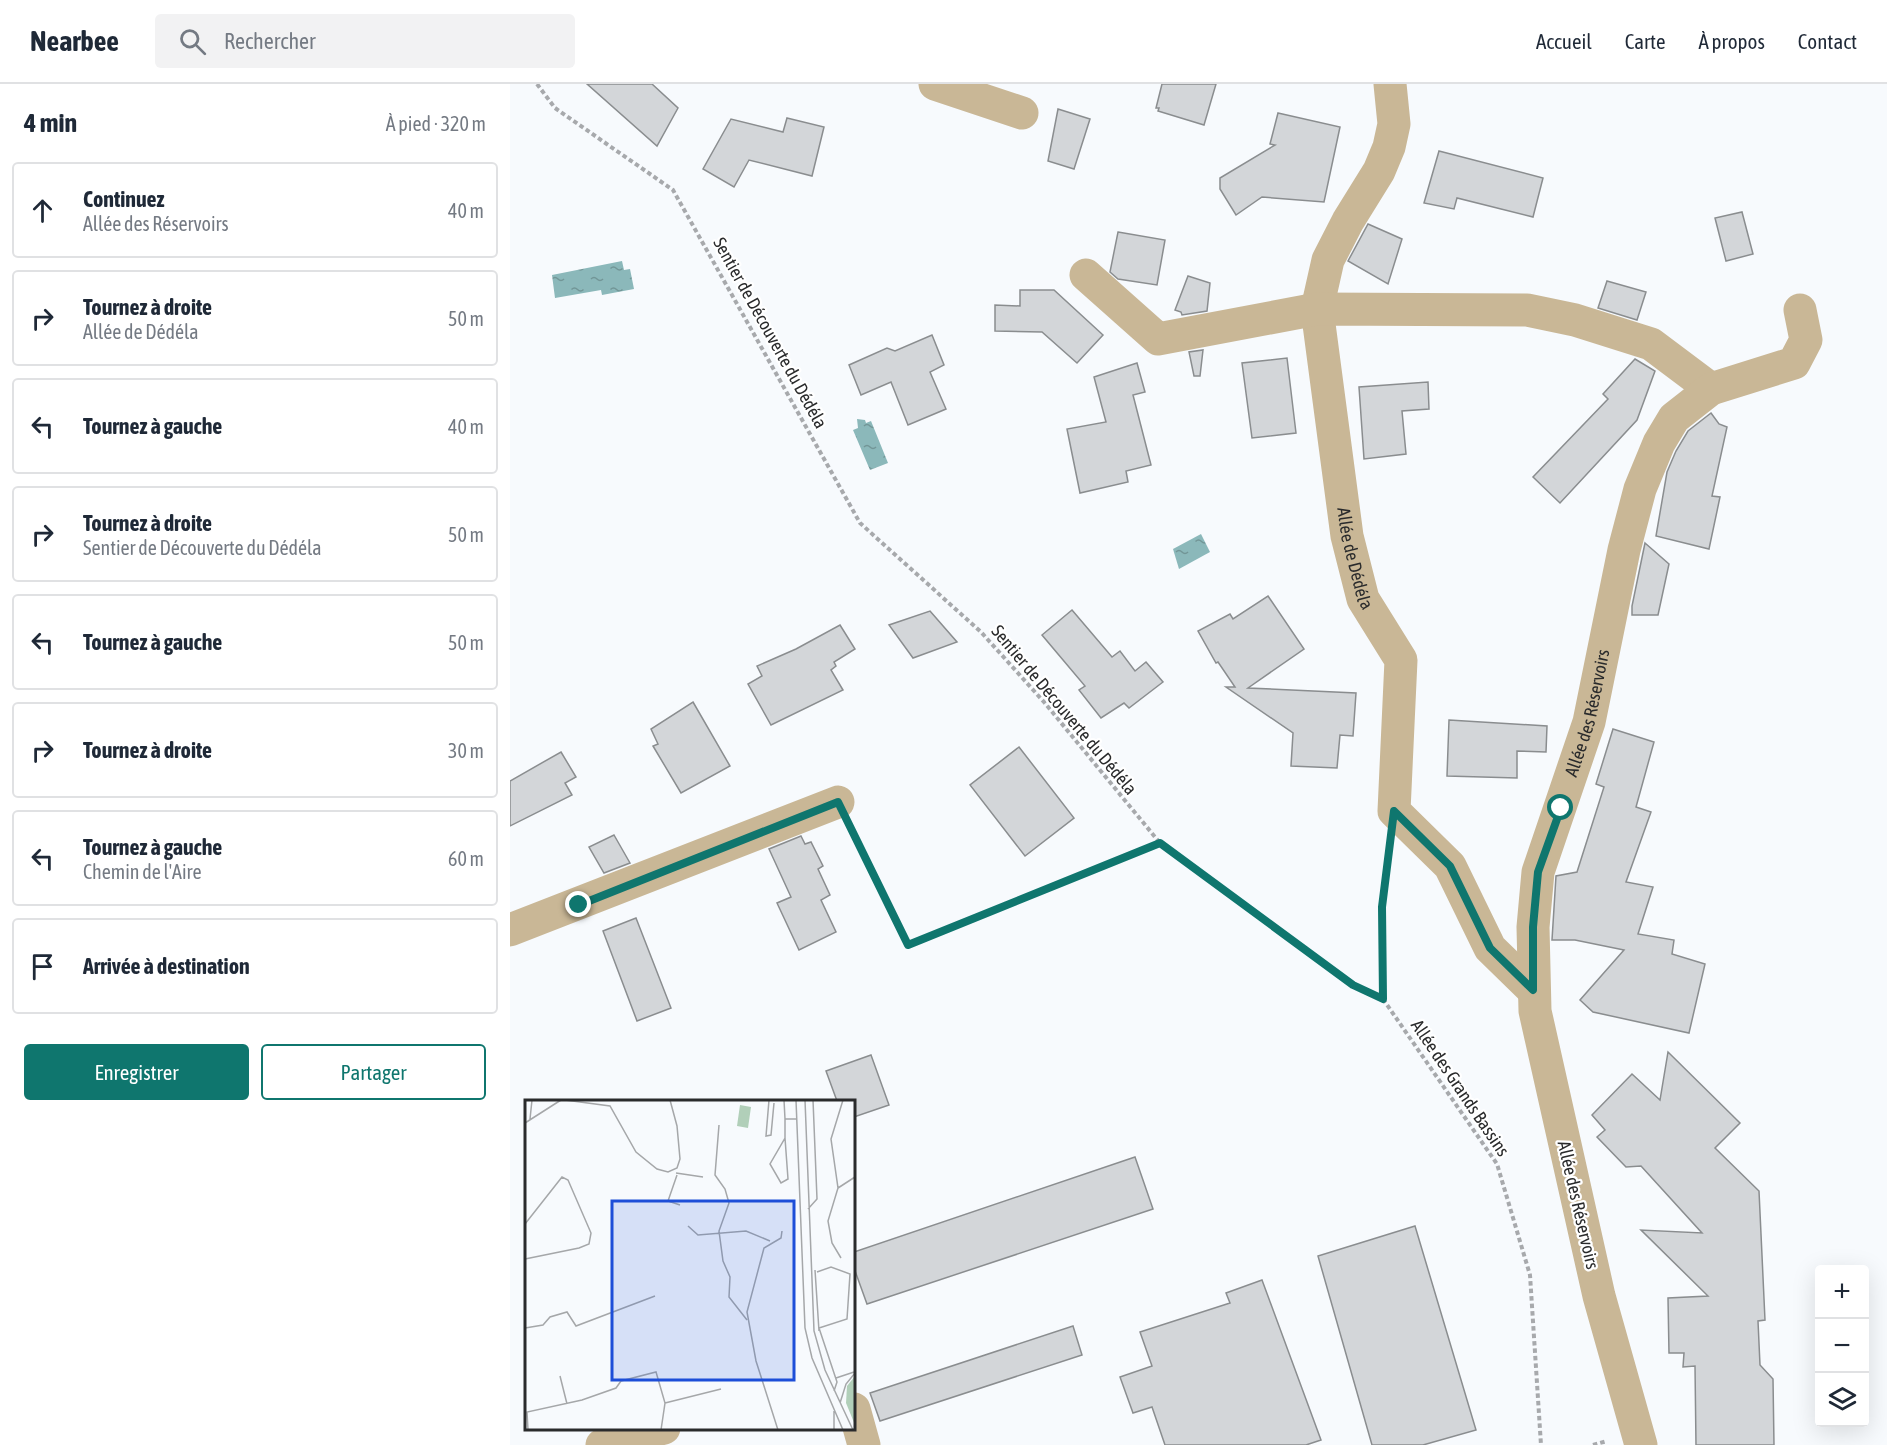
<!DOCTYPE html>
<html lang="fr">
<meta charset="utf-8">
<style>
:root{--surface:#fff;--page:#f2f2f3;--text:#1f2937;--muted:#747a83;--line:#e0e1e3;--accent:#0f766e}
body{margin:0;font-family:"Asap Condensed",sans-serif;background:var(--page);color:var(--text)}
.controls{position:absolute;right:18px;bottom:18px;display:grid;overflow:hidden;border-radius:6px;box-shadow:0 6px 24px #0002}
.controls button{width:54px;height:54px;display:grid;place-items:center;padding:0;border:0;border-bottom:2px solid var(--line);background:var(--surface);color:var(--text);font:30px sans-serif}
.stop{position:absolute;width:18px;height:18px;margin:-14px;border:4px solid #0f766e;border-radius:50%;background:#fff}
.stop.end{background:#0f766e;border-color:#fff;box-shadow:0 2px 6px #0008}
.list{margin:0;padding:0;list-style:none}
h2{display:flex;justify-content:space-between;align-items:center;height:78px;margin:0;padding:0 24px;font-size:26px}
h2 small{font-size:20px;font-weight:400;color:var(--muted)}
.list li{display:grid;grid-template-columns:39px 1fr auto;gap:18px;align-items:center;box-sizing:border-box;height:96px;margin:0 12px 12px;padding:0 12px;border:2px solid var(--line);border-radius:6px}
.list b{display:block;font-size:22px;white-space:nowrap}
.list p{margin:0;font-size:20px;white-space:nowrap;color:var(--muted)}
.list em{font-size:20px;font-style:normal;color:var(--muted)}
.actions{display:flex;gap:12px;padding:18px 24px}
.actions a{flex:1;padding:14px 0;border:2px solid var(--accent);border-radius:6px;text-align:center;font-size:21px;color:var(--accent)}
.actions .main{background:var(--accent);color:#fff}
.icon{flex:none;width:33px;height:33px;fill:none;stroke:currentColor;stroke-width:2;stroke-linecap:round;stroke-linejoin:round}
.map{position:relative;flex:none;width:1377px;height:1361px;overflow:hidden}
header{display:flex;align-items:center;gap:36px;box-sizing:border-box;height:84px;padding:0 30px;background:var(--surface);border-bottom:2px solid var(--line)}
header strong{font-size:28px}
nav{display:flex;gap:33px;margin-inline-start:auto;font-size:21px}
.search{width:420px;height:54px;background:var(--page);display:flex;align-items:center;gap:15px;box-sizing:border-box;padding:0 21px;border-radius:6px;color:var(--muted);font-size:22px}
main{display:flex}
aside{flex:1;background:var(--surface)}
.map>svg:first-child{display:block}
.water{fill:url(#water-ripples)}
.building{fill:#d3d6d9;stroke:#8a8d8f;stroke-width:1.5}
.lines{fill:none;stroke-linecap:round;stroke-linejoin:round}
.path{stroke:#a7a9ac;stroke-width:4;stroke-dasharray:4.5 3;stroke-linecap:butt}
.minor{stroke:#c9b796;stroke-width:33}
.route{stroke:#0f766e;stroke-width:8}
.labels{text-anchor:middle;stroke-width:4.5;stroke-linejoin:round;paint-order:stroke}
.street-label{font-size:18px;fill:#2a2b2c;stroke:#fff}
.inset-road{fill:none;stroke:#a5a7a9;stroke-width:1.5}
.view{fill:#1d4ed8;fill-opacity:0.15;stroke:#1d4ed8;stroke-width:3}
.inset-edge{fill:none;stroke:#2a2b2c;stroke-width:3}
</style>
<header>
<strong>Nearbee</strong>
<div class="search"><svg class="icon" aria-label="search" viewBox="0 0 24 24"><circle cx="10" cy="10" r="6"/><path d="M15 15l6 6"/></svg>Rechercher</div>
<nav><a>Accueil</a><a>Carte</a><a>À propos</a><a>Contact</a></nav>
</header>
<main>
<aside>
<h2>4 min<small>À pied · 320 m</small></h2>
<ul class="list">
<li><svg class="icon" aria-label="ahead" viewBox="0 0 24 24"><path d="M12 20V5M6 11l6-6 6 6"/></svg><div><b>Continuez</b><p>Allée des Réservoirs</p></div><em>40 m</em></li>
<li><svg class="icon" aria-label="right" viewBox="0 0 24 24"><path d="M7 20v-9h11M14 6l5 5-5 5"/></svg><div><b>Tournez à droite</b><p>Allée de Dédéla</p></div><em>50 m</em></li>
<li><svg class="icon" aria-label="left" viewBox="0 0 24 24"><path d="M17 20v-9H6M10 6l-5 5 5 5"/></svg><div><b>Tournez à gauche</b></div><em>40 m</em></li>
<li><svg class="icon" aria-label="right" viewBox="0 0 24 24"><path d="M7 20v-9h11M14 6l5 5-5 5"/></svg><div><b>Tournez à droite</b><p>Sentier de Découverte du Dédéla</p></div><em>50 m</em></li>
<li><svg class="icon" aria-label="left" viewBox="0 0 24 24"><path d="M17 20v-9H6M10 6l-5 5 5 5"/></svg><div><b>Tournez à gauche</b></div><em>50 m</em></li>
<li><svg class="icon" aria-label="right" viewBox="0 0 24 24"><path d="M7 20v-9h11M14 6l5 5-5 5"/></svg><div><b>Tournez à droite</b></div><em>30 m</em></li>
<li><svg class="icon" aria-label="left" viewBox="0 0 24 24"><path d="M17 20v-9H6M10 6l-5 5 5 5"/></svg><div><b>Tournez à gauche</b><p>Chemin de l'Aire</p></div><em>60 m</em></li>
<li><svg class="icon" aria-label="arrive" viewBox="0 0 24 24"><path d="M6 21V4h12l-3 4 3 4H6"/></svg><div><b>Arrivée à destination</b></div></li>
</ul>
<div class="actions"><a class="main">Enregistrer</a><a>Partager</a></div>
</aside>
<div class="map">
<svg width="1377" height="1361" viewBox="0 0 1377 1361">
<defs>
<pattern id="water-ripples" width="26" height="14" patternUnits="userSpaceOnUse" patternTransform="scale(1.5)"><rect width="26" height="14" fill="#8bb8ba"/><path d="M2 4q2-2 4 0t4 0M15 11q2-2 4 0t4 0" fill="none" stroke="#729697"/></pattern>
</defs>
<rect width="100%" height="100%" fill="#f7fafd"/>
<!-- water -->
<g class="water">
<path d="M 112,177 L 114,186 L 120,185 L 124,205 L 92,211 L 91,206 L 45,214 L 42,191 Z"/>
<path d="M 347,335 L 355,336 L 356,339 L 361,337 L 378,379 L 360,386 L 343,346 L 348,344 Z"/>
<path d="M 691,450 L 700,468 L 669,485 L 663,465 Z"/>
</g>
<!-- building -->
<g class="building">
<path d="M 77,0 L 142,0 L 168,24 L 147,62 Z"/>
<path d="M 652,0 L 706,0 L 694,41 L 648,27 L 649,24 L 646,24 Z"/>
<path d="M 548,25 L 580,35 L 564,85 L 538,77 Z"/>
<path d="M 768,29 L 830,43 L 814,118 L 752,113 L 726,131 L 710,105 L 710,94 L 765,61 L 760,60 Z"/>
<path d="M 277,34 L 314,43 L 302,92 L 239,76 L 224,103 L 193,85 L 221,35 L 273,48 Z"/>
<path d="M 929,67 L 1033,94 L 1023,133 L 947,114 L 944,125 L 914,119 Z"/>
<path d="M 1232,128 L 1243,170 L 1216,177 L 1205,134 Z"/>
<path d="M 858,140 L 892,155 L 878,200 L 838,177 Z"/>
<path d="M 608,148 L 655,156 L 647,201 L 608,195 L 600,188 Z"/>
<path d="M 678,192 L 700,199 L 697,227 L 672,231 L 671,228 L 665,226 Z"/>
<path d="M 1097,197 L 1136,208 L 1127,236 L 1088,224 Z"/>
<path d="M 510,206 L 544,206 L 593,251 L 567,279 L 532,248 L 485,247 L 485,221 L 510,222 Z"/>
<path d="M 422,251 L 434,281 L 420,288 L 436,325 L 398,341 L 381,298 L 351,311 L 339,281 L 377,264 L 385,267 Z"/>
<path d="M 693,266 L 690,292 L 684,292 L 679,268 Z"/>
<path d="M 777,274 L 786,349 L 742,354 L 732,279 Z"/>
<path d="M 1125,275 L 1145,287 L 1127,336 L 1050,419 L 1023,393 L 1098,315 L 1093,310 Z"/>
<path d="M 627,279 L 635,308 L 623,311 L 641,381 L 616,387 L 618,398 L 570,409 L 557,345 L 596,338 L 584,293 Z"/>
<path d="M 918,298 L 919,325 L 892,327 L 896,370 L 854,375 L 849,303 Z"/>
<path d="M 1201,329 L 1209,340 L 1217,343 L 1202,412 L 1210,413 L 1199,465 L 1146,452 L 1157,388 L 1166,367 L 1178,347 Z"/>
<path d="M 1135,459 L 1159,480 L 1148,531 L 1122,531 L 1122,522 Z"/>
<path d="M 758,512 L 794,565 L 738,604 L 846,609 L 843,652 L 830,651 L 827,684 L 781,682 L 783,649 L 716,603 L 725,603 L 708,578 L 706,579 L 688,547 L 720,530 L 723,535 Z"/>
<path d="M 562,526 L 602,573 L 610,567 L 625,587 L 636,578 L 653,598 L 619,624 L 614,619 L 591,634 L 569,606 L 575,602 L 532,551 Z"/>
<path d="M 420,527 L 447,558 L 403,574 L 379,541 Z"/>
<path d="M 330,541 L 345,565 L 324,578 L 326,582 L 321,586 L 333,606 L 261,641 L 238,600 L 252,592 L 247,582 L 286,565 Z"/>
<path d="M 183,618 L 220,682 L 171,709 L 143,662 L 148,660 L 141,645 Z"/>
<path d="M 939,636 L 1037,642 L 1036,668 L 1007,667 L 1007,694 L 937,692 Z"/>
<path d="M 1103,645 L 1144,658 L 1126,723 L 1141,728 L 1116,798 L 1143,803 L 1128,850 L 1164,856 L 1162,870 L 1195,880 L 1179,949 L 1083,928 L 1070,916 L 1114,866 L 1065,856 L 1042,856 L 1046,792 L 1067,788 L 1094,703 L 1086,700 Z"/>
<path d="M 509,663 L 564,734 L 515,772 L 460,701 Z"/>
<path d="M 51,668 L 66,693 L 55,699 L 62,711 L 0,742 L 0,697 Z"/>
<path d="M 104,751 L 120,779 L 94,789 L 79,763 Z"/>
<path d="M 291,752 L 295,760 L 301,758 L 313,782 L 308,785 L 320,811 L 311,816 L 326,848 L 289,866 L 267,819 L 281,813 L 259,765 Z"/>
<path d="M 126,834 L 161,924 L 127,937 L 93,847 Z"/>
<path d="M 1158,968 L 1230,1039 L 1205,1064 L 1249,1107 L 1255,1236 L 1248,1237 L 1250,1281 L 1263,1295 L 1264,1361 L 1186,1361 L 1185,1282 L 1173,1283 L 1174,1269 L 1159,1269 L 1158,1214 L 1198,1212 L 1131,1146 L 1192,1149 L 1131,1082 L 1116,1083 L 1087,1053 L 1095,1046 L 1082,1031 L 1122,990 L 1150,1016 Z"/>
<path d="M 361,971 L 379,1021 L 344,1033 L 344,1017 L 327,1017 L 316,987 Z"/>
<path d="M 625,1073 L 643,1125 L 357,1220 L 344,1184 L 344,1168 Z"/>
<path d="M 905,1142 L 966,1346 L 913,1361 L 862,1361 L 808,1172 Z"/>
<path d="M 752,1196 L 811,1356 L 796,1361 L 655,1361 L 642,1323 L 623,1329 L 610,1293 L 642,1282 L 630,1248 L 720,1219 L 716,1209 Z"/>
<path d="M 563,1242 L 572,1271 L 370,1337 L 360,1309 Z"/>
</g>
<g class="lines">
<!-- path -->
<g class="path">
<path d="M 27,0 L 45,24 L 163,106 L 350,439 L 471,548 L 534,618 L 650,759 L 843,901 L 873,915"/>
<path d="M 343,747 L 398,861 L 650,759"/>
<path d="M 873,915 L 987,1080 L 1020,1191 L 1031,1361"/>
<path d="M 873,915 L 872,823 L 878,769"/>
<path d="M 1083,1361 L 1097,1357"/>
</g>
<!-- minor -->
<g class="minor">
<path d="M 425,0 L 512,29"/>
<path id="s1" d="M 880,0 L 884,40 L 879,63 L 869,87 L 838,137 L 818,176 L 807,225 L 837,452 L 853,515 L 891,576 L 884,727 L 940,782 L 980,864 L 1023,906"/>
<path d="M 576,191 L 648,255 L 807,225 L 1017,226 L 1065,236 L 1141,260 L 1201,305"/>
<path d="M 0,846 L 328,718"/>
<path d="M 344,1325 L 354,1361"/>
<path d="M 92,1361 L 154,1344"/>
<path id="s2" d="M 1131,1361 L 1089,1212 L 1025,927 L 1023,843 L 1028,788 L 1079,638 L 1114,466 L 1130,405 L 1149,359 L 1164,334 L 1201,305 L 1284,279 L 1296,256 L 1290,226"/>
</g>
</g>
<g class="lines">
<!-- route -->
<path class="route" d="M 69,821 L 328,718 L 398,861 L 650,759 L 843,901 L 873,915 L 872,823 L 884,727 L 940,782 L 980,864 L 1023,906 L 1023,843 L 1028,788 L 1051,724"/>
</g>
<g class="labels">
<!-- street labels -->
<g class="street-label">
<text transform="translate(260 249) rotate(61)" y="6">Sentier de Découverte du Dédéla</text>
<text dy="6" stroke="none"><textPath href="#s1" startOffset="495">Allée de Dédéla</textPath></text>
<text transform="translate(554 626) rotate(50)" y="6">Sentier de Découverte du Dédéla</text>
<text dy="6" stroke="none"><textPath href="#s2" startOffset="753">Allée des Réservoirs</textPath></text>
<text transform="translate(950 1004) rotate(56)" y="6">Allée des Grands Bassins</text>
<text transform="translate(1068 1121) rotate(77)" y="6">Allée des Réservoirs</text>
</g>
</g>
<!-- overview -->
<g transform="translate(15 1016)">
<rect width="330" height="330" fill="#f7fafd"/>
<path d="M 330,276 L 330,325 L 321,303 L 322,286 Z" fill="#b1cfb9"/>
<path d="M 215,5 L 226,7 L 223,28 L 212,26 Z" fill="#b1cfb9"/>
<path class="inset-road" d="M 40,0 L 85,6 L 111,52 L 132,69 L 143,72 L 152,68 L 155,59 L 152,26 L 145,0M 244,0 L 241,36 L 246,35 L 249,3M 259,0 L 260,19M 271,0 L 280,228 L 287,258 L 318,330M 280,0 L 289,231 L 300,270 L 328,330M 5,19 L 7,0M 0,23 L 36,0M 194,25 L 190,75 L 200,89 L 204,103 L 194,131 L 198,161 L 205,177 L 204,197 L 222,220M 260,38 L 263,79 L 256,83 L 245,64 L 260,38 L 260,19 L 272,19M 151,73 L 178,77M 152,75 L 143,101 L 155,105M 313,88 L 330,77M 283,109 L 292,99 L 288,0M 0,124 L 37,77 L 43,80 L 66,133 L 64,144 L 54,148 L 0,159M 163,126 L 173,135 L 221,131 L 245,141M 316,158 L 307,143 L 303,121 L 313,88 L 306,39 L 318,0M 290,170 L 294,231M 292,172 L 306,167 L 325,174 L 322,219 L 294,228 L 312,282 L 309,291M 0,228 L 18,225 L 25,217 L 42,212 L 51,226 L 130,196M 35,276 L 42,304M 311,278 L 329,272M 140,303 L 196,289M 315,303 L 321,284 L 330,273M 3,330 L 2,312 L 57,300 L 91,288 L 96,281 L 131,272 L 140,303 L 136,330M 253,330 L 231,261 L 222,212 L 239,148 L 256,138 L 257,131M 309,330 L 309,311"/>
<path class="view" d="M 87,101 L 269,101 L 269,280 L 87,280 Z"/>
<rect width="330" height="330" class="inset-edge"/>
</g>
</svg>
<div class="controls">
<button>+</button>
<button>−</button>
<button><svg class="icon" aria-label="layers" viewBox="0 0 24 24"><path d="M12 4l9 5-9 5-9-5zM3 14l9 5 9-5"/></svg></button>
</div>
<div class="stop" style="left:1051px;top:724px"></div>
<div class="stop end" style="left:69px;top:821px"></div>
</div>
</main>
